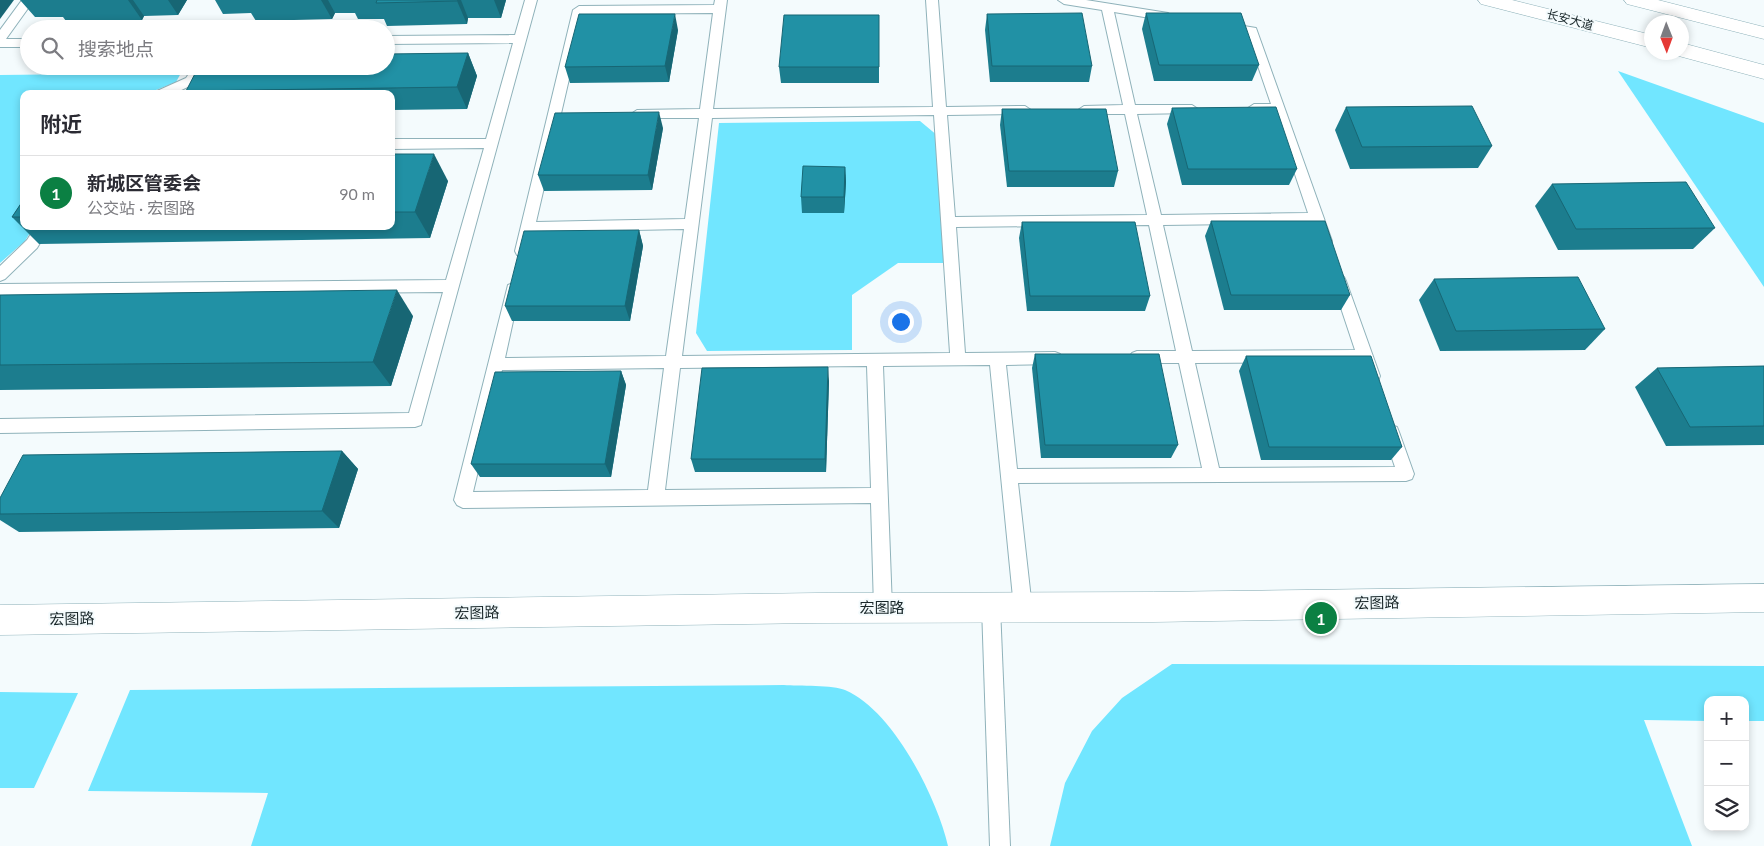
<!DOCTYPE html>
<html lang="zh">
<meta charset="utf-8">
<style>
:root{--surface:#fff;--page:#f7f7f7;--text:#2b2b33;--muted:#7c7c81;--line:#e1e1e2;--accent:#0b8043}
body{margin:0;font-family:Lato,"Noto Sans SC",sans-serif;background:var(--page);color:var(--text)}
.controls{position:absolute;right:15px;bottom:15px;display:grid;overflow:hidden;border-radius:10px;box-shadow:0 2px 8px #0003}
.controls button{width:45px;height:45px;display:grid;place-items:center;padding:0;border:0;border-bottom:1px solid var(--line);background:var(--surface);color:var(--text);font:25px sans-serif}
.compass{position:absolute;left:1644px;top:15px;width:45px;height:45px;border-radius:50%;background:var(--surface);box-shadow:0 2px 8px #0003;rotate:179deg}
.you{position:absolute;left:900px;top:321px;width:18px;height:18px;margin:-12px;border:4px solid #fff;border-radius:50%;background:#1a73e8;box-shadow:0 0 0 8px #1a73e833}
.badge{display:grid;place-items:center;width:32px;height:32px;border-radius:50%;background:var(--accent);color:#fff;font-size:16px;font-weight:700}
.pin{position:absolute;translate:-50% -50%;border:2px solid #fff;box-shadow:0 1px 5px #0006}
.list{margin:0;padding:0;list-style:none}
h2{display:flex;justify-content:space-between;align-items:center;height:65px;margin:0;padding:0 20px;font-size:21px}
h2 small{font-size:16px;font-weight:400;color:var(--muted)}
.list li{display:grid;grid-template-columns:32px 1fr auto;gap:15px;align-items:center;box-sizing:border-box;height:75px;padding:0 20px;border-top:1px solid var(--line)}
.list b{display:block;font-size:19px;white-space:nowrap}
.list p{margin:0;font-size:16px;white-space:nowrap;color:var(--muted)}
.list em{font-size:16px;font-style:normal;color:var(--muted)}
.icon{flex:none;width:28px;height:28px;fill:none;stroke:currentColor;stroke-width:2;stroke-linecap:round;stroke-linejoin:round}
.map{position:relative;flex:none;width:1764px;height:846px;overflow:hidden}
.search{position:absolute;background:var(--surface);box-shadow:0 2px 8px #0003;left:20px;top:20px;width:375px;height:55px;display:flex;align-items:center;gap:12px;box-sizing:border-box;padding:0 18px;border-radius:28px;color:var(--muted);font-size:19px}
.panel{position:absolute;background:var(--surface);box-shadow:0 2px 8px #0003;left:20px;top:90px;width:375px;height:140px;border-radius:10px}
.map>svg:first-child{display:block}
.green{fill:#71e6ff}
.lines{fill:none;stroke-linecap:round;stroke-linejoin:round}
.service-casing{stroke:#8fb2ba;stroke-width:2}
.tertiary-casing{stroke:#8fb2ba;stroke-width:1}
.primary-casing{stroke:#8fb2ba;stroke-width:1}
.service{fill:#fff;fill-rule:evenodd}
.tertiary{fill:#fff;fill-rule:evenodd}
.primary{fill:#fff;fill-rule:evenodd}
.wall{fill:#1c7d8e}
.shaded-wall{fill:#176674}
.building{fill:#2191a5;stroke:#176674}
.labels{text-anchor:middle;stroke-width:4;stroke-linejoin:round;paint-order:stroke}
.far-street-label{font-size:12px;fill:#19272a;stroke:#f4fbfd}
.street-label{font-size:15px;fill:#19272a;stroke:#f4fbfd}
</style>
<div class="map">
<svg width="1764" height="846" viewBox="0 0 1764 846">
<rect width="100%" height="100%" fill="#f4fbfd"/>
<!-- green -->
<g class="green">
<path d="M 1618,71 L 1764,123 L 1764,287 Z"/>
<path d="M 181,73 L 176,82 L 146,94 L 24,94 L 24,226 L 34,226 L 25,241 L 0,263 L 0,75 Z"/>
<path d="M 920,121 L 938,136 L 944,263 L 898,263 L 852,295 L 852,350 L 707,351 L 696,333 L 719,123 Z"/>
<path d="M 1172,664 L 1764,666 L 1764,721 L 1745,721 L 1745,700 L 1708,700 L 1708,721 L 1644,720 L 1692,846 L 1050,846 L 1065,783 L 1092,731 L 1122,698 Z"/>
<path d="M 784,685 C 798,686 834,685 845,690 C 893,710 937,798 948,846 L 251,846 L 268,793 L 88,791 L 130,690 Z"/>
<path d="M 0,692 L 78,693 L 34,788 L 0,788 Z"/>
</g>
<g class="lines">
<defs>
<g id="service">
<path d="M 22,0 L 34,0 L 6,39 L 29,39 L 29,47 L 0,47 L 0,30 Z"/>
<path d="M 525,0 L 537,0 L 421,425 L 415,427 L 0,433 L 0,419 L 409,413 L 443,292 L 0,296 L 0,284 L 446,280 L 484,148 L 391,149 L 391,139 L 486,139 L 513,43 L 386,44 L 386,36 L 515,35 Z"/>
<path d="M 715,0 L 727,0 L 713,109 L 933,107 L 926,0 L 938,0 L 946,107 L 1025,106 L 1031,110 L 1025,114 L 947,115 L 955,217 L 1147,215 L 1125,114 L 1084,114 L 1078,110 L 1084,106 L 1123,105 L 1102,10 L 1064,4 L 1058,0 L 1086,0 L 1168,13 L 1174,17 L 1168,21 L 1114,12 L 1135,105 L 1192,105 L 1198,109 L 1192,113 L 1137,114 L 1161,215 L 1308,213 L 1274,112 L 1254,112 L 1248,108 L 1254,104 L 1271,104 L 1247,34 L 1222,30 L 1220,27 L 1226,23 L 1256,28 L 1332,241 L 1330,245 L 1325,246 L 1320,245 L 1312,223 L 1163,225 L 1192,351 L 1355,350 L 1332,281 L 1334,277 L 1339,275 L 1344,277 L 1346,281 L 1380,376 L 1378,381 L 1372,382 L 1366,381 L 1359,362 L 1195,363 L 1219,468 L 1395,467 L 1383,432 L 1385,427 L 1391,425 L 1397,427 L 1399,432 L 1414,474 L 1412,479 L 1406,481 L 1018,483 L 1032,608 L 1029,614 L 1023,617 L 1017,614 L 1014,608 L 990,365 L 883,366 L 892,608 L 889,614 L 883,617 L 877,614 L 874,608 L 871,503 L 463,508 L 457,505 L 454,500 L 508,285 L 513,283 L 518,285 L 520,289 L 505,358 L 666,356 L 684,229 L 534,232 L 527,255 L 522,256 L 517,255 L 515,251 L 573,10 L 579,6 L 714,5 ZM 713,13 L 700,109 L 637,110 L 631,114 L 637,118 L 699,118 L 685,219 L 536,222 L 584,14 ZM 934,115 L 950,353 L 682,356 L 712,118 ZM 1149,225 L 1176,351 L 1137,351 L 1132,353 L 1129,357 L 1132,361 L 1137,363 L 1179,363 L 1202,468 L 1017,469 L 1006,365 L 1055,364 L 1060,362 L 1063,358 L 1060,354 L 1055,352 L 965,353 L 956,227 ZM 867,366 L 871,488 L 665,490 L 680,368 ZM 664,368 L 648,490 L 473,492 L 502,370 Z"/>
<path d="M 194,66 L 206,66 L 194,84 L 173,94 L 155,94 L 157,91 L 186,78 Z"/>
<path d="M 36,226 L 50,226 L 37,248 L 5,279 L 0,281 L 0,266 L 27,240 Z"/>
<path d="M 991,598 L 997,601 L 1000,607 L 1010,846 L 990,846 L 982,607 L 985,601 Z"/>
</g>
<path id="tertiary" d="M 1764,584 L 1764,612 L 1153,622 L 817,623 L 0,635 L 0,605 L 817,593 L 1153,592 Z"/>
<g id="primary">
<path d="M 1478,0 L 1512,0 L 1652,35 L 1652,48 L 1481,4 Z"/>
<path d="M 1624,0 L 1658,0 L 1764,27 L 1764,39 L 1627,4 Z"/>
<path d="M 1682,43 L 1764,65 L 1764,79 L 1675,55 L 1673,52 L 1682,52 Z"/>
</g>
</defs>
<!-- service casing -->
<use href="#service" class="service-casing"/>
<!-- tertiary casing -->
<use href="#tertiary" class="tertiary-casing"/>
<!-- primary casing -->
<use href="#primary" class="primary-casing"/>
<!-- service -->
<use href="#service" class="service"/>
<!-- tertiary -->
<use href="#tertiary" class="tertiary"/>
<!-- primary -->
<use href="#primary" class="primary"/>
</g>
<!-- wall -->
<g class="wall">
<path d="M 20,0 L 187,0 L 178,15 L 144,16 L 142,20 L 66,21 L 63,17 L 35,17 Z"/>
<path d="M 215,0 L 506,0 L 501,18 L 468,18 L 467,24 L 387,26 L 384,19 L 358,19 L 355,13 L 335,13 L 332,19 L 256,21 L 251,13 L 223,14 Z"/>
<path d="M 1146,13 L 1259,65 L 1252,81 L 1154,81 L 1142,29 Z"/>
<path d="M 987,14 L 1092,66 L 1089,82 L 990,82 L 985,30 Z"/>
<path d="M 879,15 L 879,83 L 781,83 L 779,67 Z"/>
<path d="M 678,30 L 669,82 L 570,83 L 565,67 Z"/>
<path d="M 468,53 L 477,76 L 467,109 L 391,110 L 391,94 L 188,94 L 186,91 Z"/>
<path d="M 1346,107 L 1492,146 L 1478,168 L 1350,169 L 1335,130 Z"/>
<path d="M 1172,108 L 1297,169 L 1289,185 L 1182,185 L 1167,124 Z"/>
<path d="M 1002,109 L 1118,171 L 1114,187 L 1007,187 L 1000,125 Z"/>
<path d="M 663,128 L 652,190 L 544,191 L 538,175 Z"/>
<path d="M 391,154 L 448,181 L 430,238 L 39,244 L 12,217 L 24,199 L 24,226 L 391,226 Z"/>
<path d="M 845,167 L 846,182 L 844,213 L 802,213 L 801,197 Z"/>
<path d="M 1552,184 L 1715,228 L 1693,249 L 1558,250 L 1535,206 Z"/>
<path d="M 1211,221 L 1350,295 L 1341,310 L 1224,310 L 1205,236 Z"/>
<path d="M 1022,222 L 1150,296 L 1145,311 L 1027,311 L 1019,238 Z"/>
<path d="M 639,230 L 643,246 L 630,321 L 512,321 L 505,306 Z"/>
<path d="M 1434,279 L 1605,329 L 1585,350 L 1440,351 L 1419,300 Z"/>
<path d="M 0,295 L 413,316 L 391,386 L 0,390 Z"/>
<path d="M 1035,354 L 1178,445 L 1171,458 L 1041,458 L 1032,368 Z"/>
<path d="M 1246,356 L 1402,447 L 1391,460 L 1261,460 L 1239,371 Z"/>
<path d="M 1764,366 L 1764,445 L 1666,446 L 1635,387 L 1657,368 Z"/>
<path d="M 621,371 L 626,385 L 611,477 L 480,477 L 471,464 Z"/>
<path d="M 829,381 L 826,472 L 695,472 L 691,459 Z"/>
<path d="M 342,451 L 358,469 L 339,528 L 19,532 L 0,520 L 0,498 Z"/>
</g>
<!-- shaded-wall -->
<g class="shaded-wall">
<path d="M 0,0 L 14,0 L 0,19 Z"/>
<path d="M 128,0 L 133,0 L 144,16 L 142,20 Z"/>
<path d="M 168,0 L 187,0 L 178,15 Z"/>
<path d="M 321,0 L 328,0 L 335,13 L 332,19 Z"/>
<path d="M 458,0 L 461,0 L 468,18 L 467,24 L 457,1 Z"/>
<path d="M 494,0 L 506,0 L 501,18 Z"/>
<path d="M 675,14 L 678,30 L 669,82 L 665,66 Z"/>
<path d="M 468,53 L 477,76 L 467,109 L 457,87 Z"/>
<path d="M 659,112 L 663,128 L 652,190 L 648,175 Z"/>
<path d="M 434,154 L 448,181 L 430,238 L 415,212 Z"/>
<path d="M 845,167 L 846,182 L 844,213 L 844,197 Z"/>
<path d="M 639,230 L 643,246 L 630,321 L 625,306 Z"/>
<path d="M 397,290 L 413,316 L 391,386 L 373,362 Z"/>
<path d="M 828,367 L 829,381 L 826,472 L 825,459 Z"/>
<path d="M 621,371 L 626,385 L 611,477 L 605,464 Z"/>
<path d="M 342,451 L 358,469 L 339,528 L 322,511 Z"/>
</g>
<!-- building -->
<g class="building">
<path d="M 377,0 L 458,0 L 457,1 L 376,3 Z"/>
<path d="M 1082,13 L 1092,66 L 992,66 L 987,14 Z"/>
<path d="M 1146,13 L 1241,13 L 1259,65 L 1159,65 Z"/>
<path d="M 579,14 L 675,14 L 665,66 L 565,67 Z"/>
<path d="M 784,15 L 879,15 L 879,67 L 779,67 Z"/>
<path d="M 468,53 L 457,87 L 186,91 L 199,66 L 386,66 L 386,54 Z"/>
<path d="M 1472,106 L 1492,146 L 1362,147 L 1346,107 Z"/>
<path d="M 1276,107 L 1297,169 L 1188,169 L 1172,108 Z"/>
<path d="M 1002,109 L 1106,109 L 1118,171 L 1009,171 Z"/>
<path d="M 659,112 L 648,175 L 538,175 L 555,113 Z"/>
<path d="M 391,154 L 434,154 L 415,212 L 391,212 Z"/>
<path d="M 803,166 L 845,167 L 844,197 L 801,197 Z"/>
<path d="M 1686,182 L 1715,228 L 1576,229 L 1552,184 Z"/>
<path d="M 24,199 L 24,217 L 12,217 Z"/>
<path d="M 1211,221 L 1325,221 L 1350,295 L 1231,295 Z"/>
<path d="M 1022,222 L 1135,222 L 1150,296 L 1030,296 Z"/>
<path d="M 639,230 L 625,306 L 505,306 L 524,231 Z"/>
<path d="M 1578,277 L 1605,329 L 1456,331 L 1434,279 Z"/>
<path d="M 397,290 L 373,362 L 0,365 L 0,295 Z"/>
<path d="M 1035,354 L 1159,354 L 1178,445 L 1045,445 Z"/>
<path d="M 1246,356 L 1371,356 L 1402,447 L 1269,447 Z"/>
<path d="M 1764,366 L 1764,426 L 1690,427 L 1657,368 Z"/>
<path d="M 828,367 L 825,459 L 691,459 L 702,368 Z"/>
<path d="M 621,371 L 605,464 L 471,464 L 495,372 Z"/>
<path d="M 342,451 L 322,511 L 0,514 L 0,498 L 23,455 Z"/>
</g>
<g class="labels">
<!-- far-street labels -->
<g class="far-street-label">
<text transform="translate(1570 20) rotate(15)" y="4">长安大道</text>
</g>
<!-- street labels -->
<g class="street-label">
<text transform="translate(1377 603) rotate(-1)" y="5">宏图路</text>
<text x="882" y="613">宏图路</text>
<text transform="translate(477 613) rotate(-1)" y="5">宏图路</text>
<text transform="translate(72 619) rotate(-1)" y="5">宏图路</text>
</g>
</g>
</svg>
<div class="controls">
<button>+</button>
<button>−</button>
<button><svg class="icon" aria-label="layers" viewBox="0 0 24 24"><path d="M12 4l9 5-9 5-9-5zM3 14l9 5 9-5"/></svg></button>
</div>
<svg class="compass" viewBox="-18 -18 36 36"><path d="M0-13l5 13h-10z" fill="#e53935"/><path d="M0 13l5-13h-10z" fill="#7c7c81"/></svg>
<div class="you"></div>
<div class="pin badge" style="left:1321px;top:618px">1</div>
<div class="search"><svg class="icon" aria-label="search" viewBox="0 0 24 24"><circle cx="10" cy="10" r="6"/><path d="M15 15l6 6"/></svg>搜索地点</div>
<section class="panel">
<h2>附近<small></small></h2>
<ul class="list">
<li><span class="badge">1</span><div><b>新城区管委会</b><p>公交站 · 宏图路</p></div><em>90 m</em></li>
</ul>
</section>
</div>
